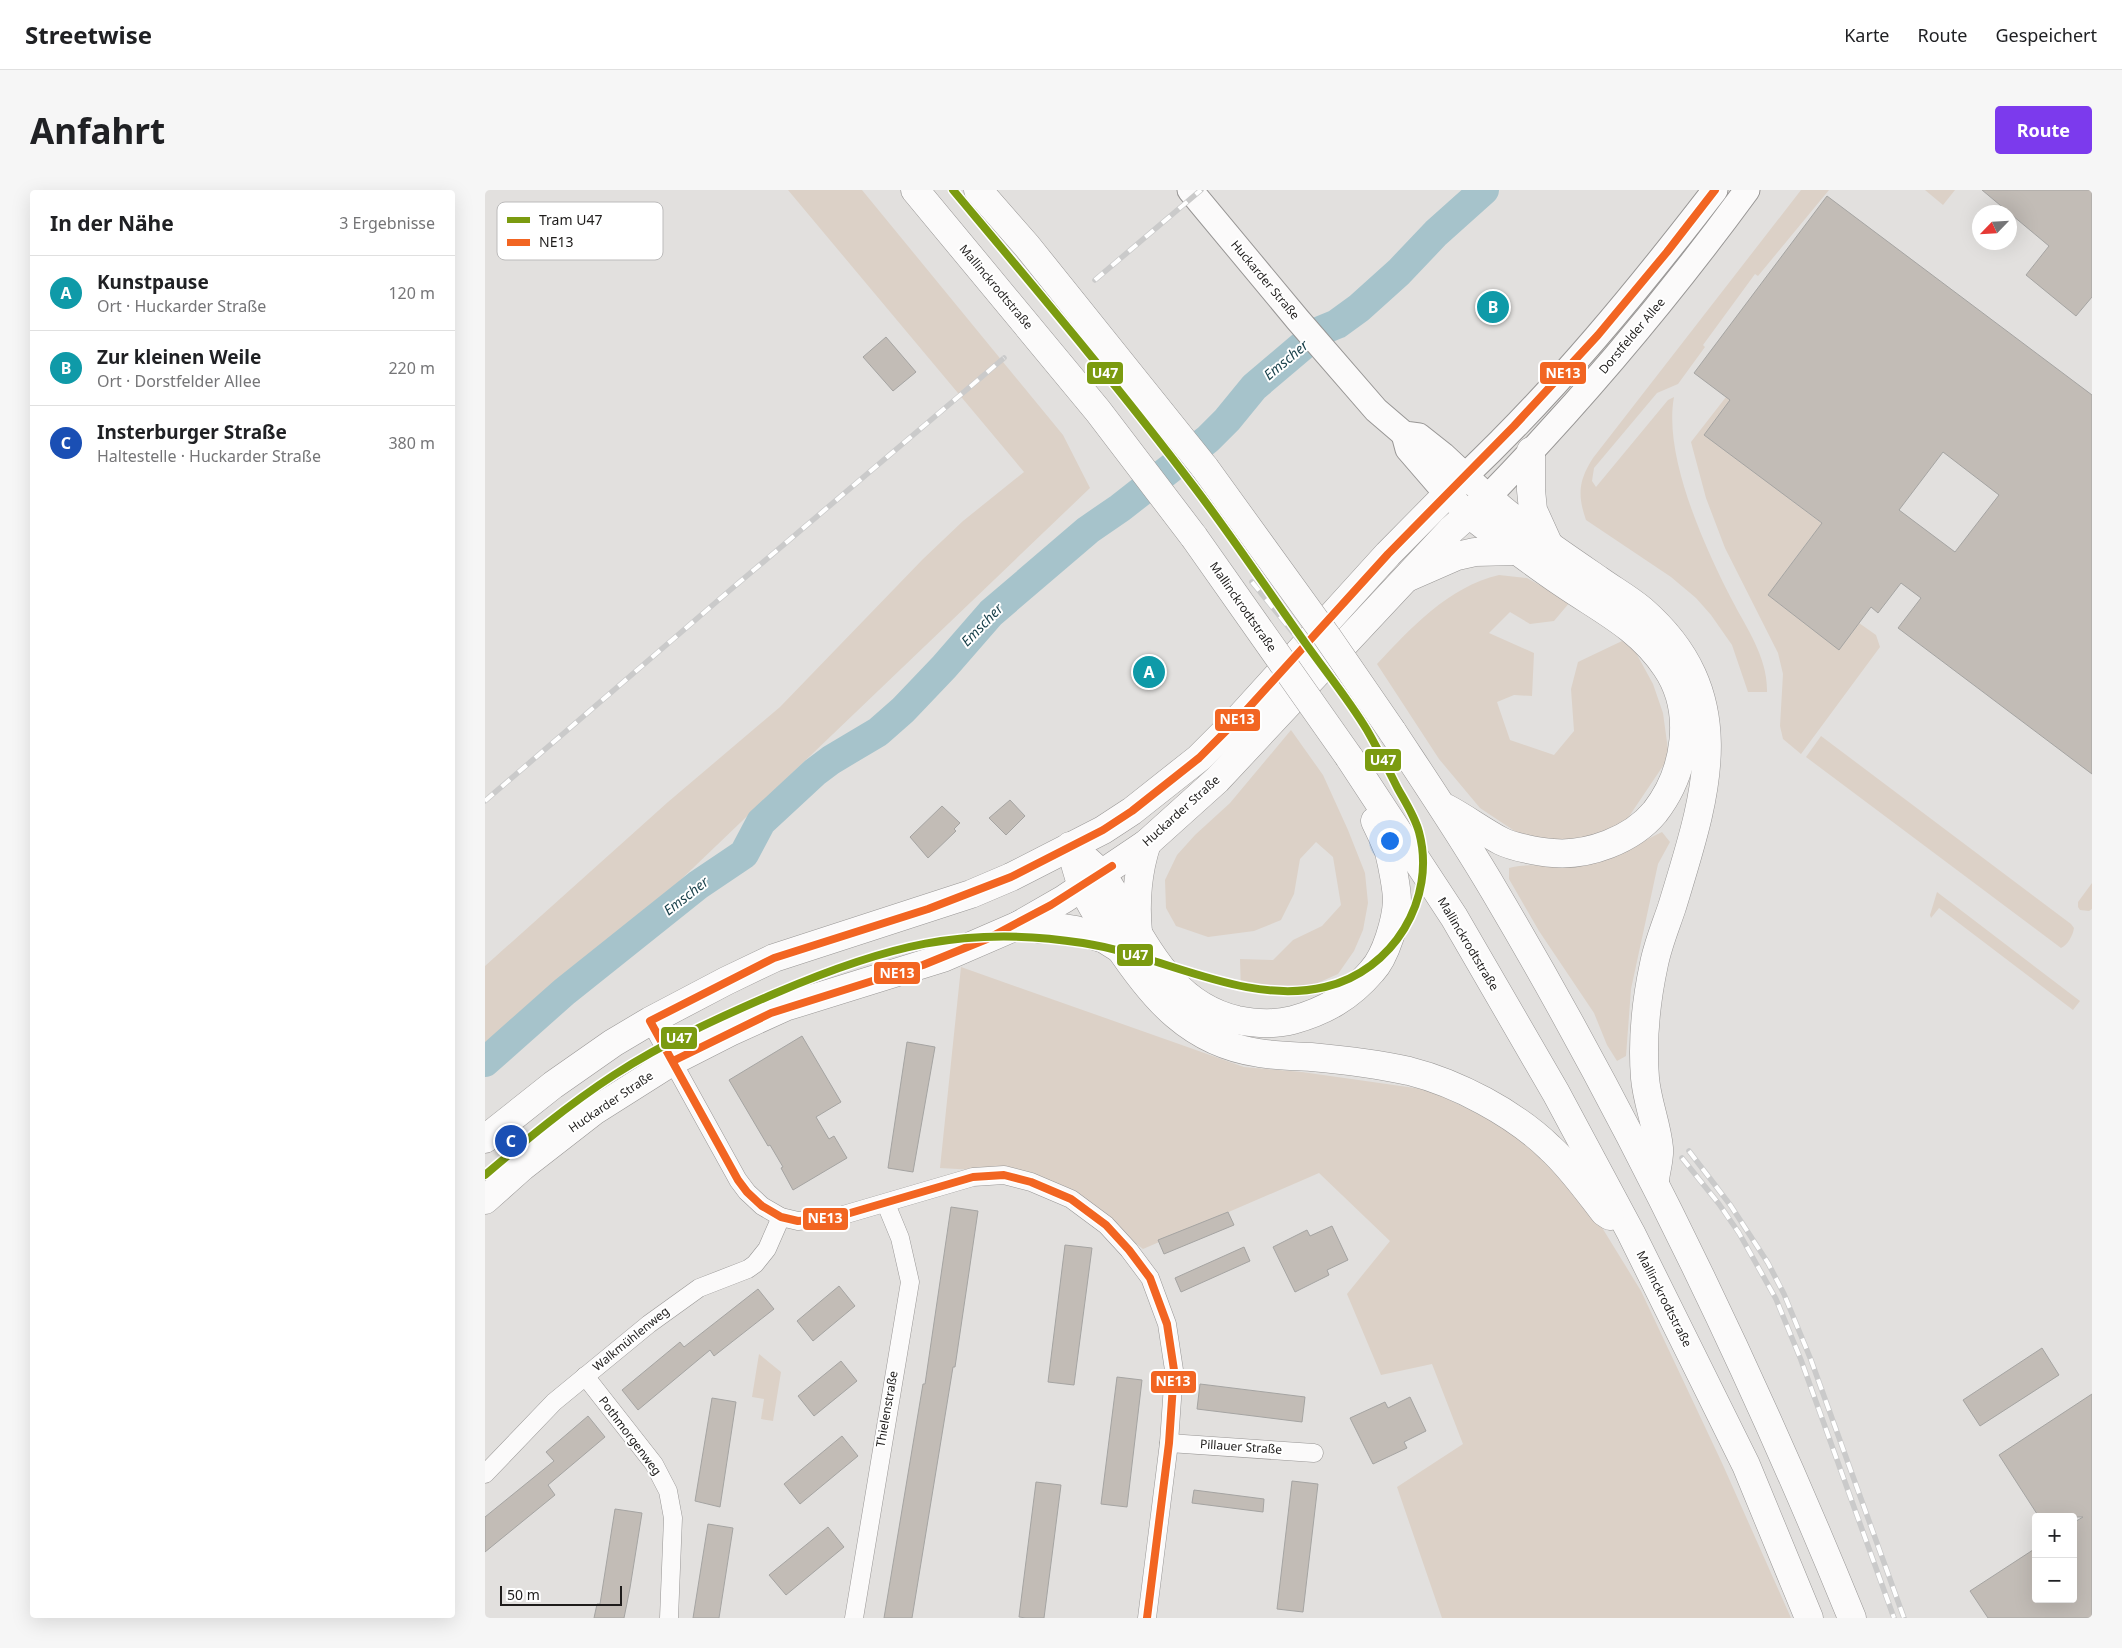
<!DOCTYPE html>
<html lang="de">
<meta charset="utf-8">
<style>
:root{--surface:#fff;--page:#f6f6f6;--text:#202124;--muted:#757577;--line:#e0e0e0;--accent:#7c3aed}
body{margin:0;font-family:"Noto Sans",sans-serif;background:var(--page);color:var(--text)}
.controls{position:absolute;right:15px;bottom:15px;display:grid;overflow:hidden;border-radius:5px;box-shadow:0 5px 20px #0002}
.controls button{width:45px;height:45px;display:grid;place-items:center;padding:0;border:0;border-bottom:1px solid var(--line);background:var(--surface);color:var(--text);font:25px sans-serif}
.compass{position:absolute;left:1487px;top:15px;width:45px;height:45px;border-radius:50%;background:var(--surface);box-shadow:0 5px 20px #0002;rotate:245deg}
.scale{position:absolute;left:15px;bottom:12px;width:122px;box-sizing:border-box;padding-left:5px;border:2px solid #1e1c1b;border-top:0;font-size:14px;line-height:18px;white-space:nowrap;color:#1e1c1b;-webkit-text-stroke:4px #fff;paint-order:stroke}
.you{position:absolute;left:904px;top:650px;width:18px;height:18px;margin:-12px;border:4px solid #fff;border-radius:50%;background:#1a73e8;box-shadow:0 0 0 8px #1a73e833}
.badge{display:grid;place-items:center;width:32px;height:32px;border-radius:50%;background:var(--accent);color:#fff;font-size:16px;font-weight:700}
.pin{position:absolute;translate:-50% -50%;border:2px solid #fff;box-shadow:0 1px 5px #0006}
.list{margin:0;padding:0;list-style:none}
h2{display:flex;justify-content:space-between;align-items:center;height:65px;margin:0;padding:0 20px;font-size:21px}
h2 small{font-size:16px;font-weight:400;color:var(--muted)}
.list li{display:grid;grid-template-columns:32px 1fr auto;gap:15px;align-items:center;box-sizing:border-box;height:75px;padding:0 20px;border-top:1px solid var(--line)}
.list b{display:block;font-size:19px;white-space:nowrap}
.list p{margin:0;font-size:16px;white-space:nowrap;color:var(--muted)}
.list em{font-size:16px;font-style:normal;color:var(--muted)}
.map{position:relative;flex:none;width:1607px;height:1428px;overflow:hidden;border-radius:5px}
header{display:flex;align-items:center;gap:30px;box-sizing:border-box;height:70px;padding:0 25px;background:var(--surface);border-bottom:1px solid var(--line)}
header strong{font-size:24px}
nav{display:flex;gap:28px;margin-inline-start:auto;font-size:18px}
.intro{display:flex;align-items:center;justify-content:space-between;box-sizing:border-box;height:120px;padding:0 30px}
h1{margin:0;font-size:35px}
.button{padding:12px 22px;border-radius:5px;background:var(--accent);color:#fff;font-size:18px;font-weight:700}
main{display:flex;gap:30px;padding:0 30px}
aside{flex:1;background:var(--surface);border-radius:5px;box-shadow:0 5px 20px #0002}
.map>svg:first-child{display:block}
.green{fill:#dcd1c7}
.lines{fill:none;stroke-linecap:round;stroke-linejoin:round}
.river{stroke:#a6c3cb;stroke-width:30}
.building{fill:#c2bcb6;stroke:#a5a4a2;fill-rule:evenodd}
.street-casing{stroke:#989695;stroke-width:19}
.secondary-casing{stroke:#989695;stroke-width:27}
.primary-casing{stroke:#989695;stroke-width:29}
.highway-casing{stroke:#989695;stroke-width:29}
.street{stroke:#fbfafa;stroke-width:18}
.secondary{stroke:#fbfafa;stroke-width:25}
.primary{stroke:#fbfafa;stroke-width:28}
.highway{stroke:#fbfafa;stroke-width:28}
.rail-casing{stroke:#cacaca;stroke-width:5.5}
.rail{stroke:#fff;stroke-width:4;stroke-dasharray:11;stroke-linecap:butt}
.highway-bridge-casing{stroke:#989695;stroke-width:29;stroke-linecap:butt}
.highway-bridge{stroke:#fbfafa;stroke-width:28}
.bus-1-casing{stroke:#fff;stroke-width:11}
.bus-1{stroke:#f26522;stroke-width:8}
.tram-1-casing{stroke:#fff;stroke-width:11}
.tram-1{stroke:#7b9b10;stroke-width:8}
.labels{text-anchor:middle;stroke-width:4;stroke-linejoin:round;paint-order:stroke}
.street-label{font-size:12px;fill:#1e1c1b;stroke:#fff}
.water-label{font-size:14px;font-style:italic;fill:#173f49;stroke:#fff}
.key{fill:#fff;stroke:#bcbbbb;stroke-width:1}
.key-label{font-size:14px;fill:#1e1c1b}
.line-badge{stroke:#fff;stroke-width:2}
.badge-label{font-size:14px;text-anchor:middle;font-weight:bold;fill:#fff}
</style>
<header>
<strong>Streetwise</strong>
<nav><a>Karte</a><a>Route</a><a>Gespeichert</a></nav>
</header>
<div class="intro"><h1>Anfahrt</h1><a class="button">Route</a></div>
<main>
<aside>
<h2>In der Nähe<small>3 Ergebnisse</small></h2>
<ul class="list">
<li><span class="badge" style="background:#0f9aa8">A</span><div><b>Kunstpause</b><p>Ort · Huckarder Straße</p></div><em>120 m</em></li>
<li><span class="badge" style="background:#0f9aa8">B</span><div><b>Zur kleinen Weile</b><p>Ort · Dorstfelder Allee</p></div><em>220 m</em></li>
<li><span class="badge" style="background:#1a4fb4">C</span><div><b>Insterburger Straße</b><p>Haltestelle · Huckarder Straße</p></div><em>380 m</em></li>
</ul>
</aside>
<div class="map">
<svg width="1607" height="1428" viewBox="0 0 1607 1428">
<rect width="100%" height="100%" fill="#e2e0de"/>
<!-- green -->
<g class="green">
<path d="M 303,0 L 377,0 L 578,245 L 605,298 L 184,701 L 0,858 L 0,776 L 183,612 L 295,517 L 438,369 L 478,331 L 539,282 Z"/>
<path d="M 1316,0 L 1344,0 L 1273,86 L 1270,84 L 1218,155 L 1220,157 L 1193,194 L 1172,203 L 1109,278 L 1107,291 L 1111,297 L 1183,210 L 1189,207 C 1178,266 1220,358 1247,410 C 1262,439 1283,468 1282,502 L 1263,502 L 1247,455 L 1226,425 L 1211,408 L 1186,387 L 1101,330 C 1092,304 1094,290 1108,268 Z"/>
<path d="M 1440,0 L 1470,0 L 1458,15 Z"/>
<path d="M 1241,207 L 1245,210 L 1220,245 L 1375,362 L 1366,374 L 1327,346 L 1283,405 L 1342,450 L 1352,438 L 1364,446 L 1374,433 L 1391,445 L 1395,457 L 1316,564 L 1298,549 L 1295,536 L 1298,484 L 1293,463 L 1240,358 L 1221,308 L 1206,252 Z"/>
<path d="M 1014,385 L 1042,388 L 1085,412 L 1069,431 L 1045,434 L 1025,422 L 1004,443 L 1049,463 L 1047,506 L 1029,505 L 1012,512 L 1025,550 L 1069,565 L 1089,541 L 1086,499 L 1093,472 L 1137,451 L 1150,461 L 1168,494 L 1178,523 L 1184,567 L 1143,628 L 1126,640 L 1107,649 L 1055,653 L 1040,648 L 995,618 L 954,569 L 892,474 C 926,438 963,397 1014,385 Z"/>
<path d="M 806,540 L 838,585 L 863,640 L 880,683 L 883,713 L 878,740 L 869,761 L 853,784 L 826,796 L 756,801 L 755,769 L 788,770 L 808,750 L 837,736 L 856,715 L 848,667 L 831,652 L 815,669 L 809,704 L 796,730 L 769,741 L 723,747 L 691,736 L 681,718 L 680,690 L 692,665 L 710,645 L 745,613 Z"/>
<path d="M 1336,546 L 1586,734 L 1589,738 C 1588,745 1583,755 1576,758 L 1321,567 Z"/>
<path d="M 1177,642 L 1185,652 L 1173,674 L 1146,799 L 1141,866 L 1132,871 L 1122,855 L 1109,823 L 1054,741 L 1024,689 L 1024,678 C 1047,672 1071,678 1094,676 C 1125,672 1150,655 1177,642 Z"/>
<path d="M 1607,693 L 1607,719 L 1604,721 L 1595,720 L 1593,717 L 1593,712 Z"/>
<path d="M 1452,702 L 1595,811 L 1588,820 L 1454,718 L 1446,728 L 1445,725 Z"/>
<path d="M 476,777 L 759,877 L 817,882 L 944,900 L 1048,951 L 1113,1031 L 1156,1101 L 1237,1273 L 1306,1428 L 957,1428 L 912,1297 L 978,1254 L 947,1174 L 896,1185 L 862,1104 L 905,1051 L 834,983 L 658,1059 L 590,1007 L 525,982 L 455,978 Z"/>
<path d="M 274,1164 L 296,1182 L 288,1231 L 276,1229 L 279,1209 L 267,1207 Z"/>
</g>
<g class="lines">
<!-- river -->
<path class="river" d="M 0,872 L 79,802 L 213,695 L 259,664 L 276,632 L 330,582 L 346,570 L 393,542 L 418,520 L 459,477 L 506,423 L 603,340 L 635,318 L 723,249 L 742,230 L 769,197 L 835,141 L 852,134 L 874,118 L 914,82 L 951,43 L 999,0"/>
</g>
<!-- building -->
<g class="building">
<path d="M 1497,0 L 1607,0 L 1607,107 L 1591,126 L 1541,85 L 1564,56 Z"/>
<path d="M 1342,6 L 1607,205 L 1607,584 L 1413,438 L 1436,408 L 1416,393 L 1393,423 L 1386,417 L 1354,460 L 1283,405 L 1337,333 L 1219,245 L 1245,210 L 1209,183 ZM 1458,262 L 1514,305 L 1470,362 L 1414,320 Z"/>
<circle cx="1008" cy="116" r="7"/>
<path d="M 401,147 L 431,182 L 408,201 L 378,167 Z"/>
<path d="M 525,610 L 540,626 L 521,645 L 504,628 Z"/>
<path d="M 457,616 L 475,633 L 469,639 L 471,641 L 443,668 L 425,647 Z"/>
<path d="M 317,846 L 356,912 L 331,927 L 344,949 L 349,946 L 362,968 L 308,1000 L 296,978 L 298,977 L 285,955 L 283,956 L 244,890 Z"/>
<path d="M 422,852 L 450,857 L 428,982 L 403,978 Z"/>
<path d="M 466,1017 L 493,1021 L 470,1177 L 468,1177 L 427,1428 L 399,1428 L 438,1194 L 440,1194 Z"/>
<path d="M 743,1022 L 749,1035 L 679,1064 L 673,1050 Z"/>
<path d="M 847,1036 L 863,1070 L 842,1080 L 844,1085 L 810,1102 L 788,1057 L 822,1040 L 825,1046 Z"/>
<path d="M 580,1055 L 607,1058 L 589,1195 L 563,1192 Z"/>
<path d="M 759,1057 L 765,1071 L 696,1102 L 690,1088 Z"/>
<path d="M 354,1096 L 370,1116 L 328,1151 L 312,1131 Z"/>
<path d="M 273,1099 L 289,1119 L 229,1166 L 225,1160 L 153,1220 L 137,1200 L 195,1152 L 199,1157 Z"/>
<path d="M 1557,1158 L 1574,1185 L 1495,1236 L 1478,1210 Z"/>
<path d="M 356,1171 L 372,1191 L 329,1226 L 313,1206 Z"/>
<path d="M 632,1187 L 657,1190 L 642,1317 L 616,1314 Z"/>
<path d="M 715,1194 L 820,1207 L 817,1232 L 712,1219 Z"/>
<path d="M 1607,1204 L 1607,1428 L 1503,1428 L 1485,1401 L 1551,1358 L 1551,1409 L 1588,1409 L 1588,1333 L 1598,1327 L 1554,1327 L 1514,1265 Z"/>
<path d="M 925,1207 L 941,1241 L 919,1252 L 922,1258 L 888,1274 L 865,1228 L 900,1212 L 903,1218 Z"/>
<path d="M 227,1208 L 251,1212 L 235,1317 L 210,1311 Z"/>
<path d="M 103,1226 L 120,1247 L 63,1295 L 70,1305 L 0,1362 L 0,1327 L 69,1271 L 61,1262 Z"/>
<path d="M 357,1246 L 373,1266 L 315,1314 L 299,1294 Z"/>
<path d="M 807,1291 L 833,1294 L 818,1422 L 792,1419 Z"/>
<path d="M 551,1292 L 576,1295 L 559,1428 L 541,1428 L 534,1427 Z"/>
<path d="M 709,1300 L 779,1309 L 778,1322 L 707,1313 Z"/>
<path d="M 130,1319 L 157,1323 L 145,1398 L 139,1428 L 109,1428 L 112,1414 L 115,1414 Z"/>
<path d="M 223,1334 L 248,1338 L 234,1428 L 208,1428 Z"/>
<path d="M 343,1337 L 359,1357 L 301,1405 L 284,1385 Z"/>
</g>
<g class="lines">
<defs>
<g id="street">
<path d="M 165,831 L 253,990 L 262,1002 L 277,1016 L 296,1027 L 313,1031 L 348,1028 L 488,987 L 519,985 L 546,992 L 586,1009 L 621,1035 L 644,1060 L 665,1088 L 682,1134 L 689,1180 L 684,1253 L 662,1428"/>
<path d="M 100,1186 L 169,1274 L 183,1301 L 188,1328 L 184,1428"/>
<path d="M 684,1253 L 829,1263"/>
<path d="M 0,1284 L 69,1212 L 164,1134 L 214,1098 L 263,1079 L 270,1074 L 282,1059 L 296,1027"/>
<path d="M 369,1428 L 425,1092 L 415,1048 L 401,1014"/>
</g>
<g id="secondary">
<path d="M 705,0 L 813,130 L 891,220 L 919,244 L 934,246 L 958,265 L 1003,307 C 1096,211 1183,108 1262,0"/>
<path d="M 919,244 L 923,259 L 961,303 L 984,324"/>
<path d="M 980,286 C 1072,199 1153,100 1230,0"/>
</g>
<g id="primary">
<path d="M 0,949 L 68,895 L 128,853 L 165,831 L 241,791 L 289,768 L 486,704 L 526,687 L 618,640 L 647,621 L 714,568 L 757,525 L 903,364 L 980,286"/>
<path d="M 0,1010 L 37,977 L 109,921 L 188,871 L 245,842 L 300,817 L 458,768 L 534,735 L 579,709 L 662,653 L 732,590 L 966,340 L 1002,308"/>
</g>
<g id="highway">
<path d="M 430,0 L 613,221 L 709,347"/>
<path d="M 493,0 L 542,56 L 720,278"/>
<path d="M 1046,261 L 1046,300 L 1048,320 L 1063,353"/>
<path d="M 1003,307 C 1037,338 1076,364 1114,390 C 1128,400 1144,409 1157,420 C 1257,507 1220,608 1187,717 C 1181,735 1173,754 1169,774 C 1161,811 1157,850 1160,888 C 1162,912 1172,935 1174,958 C 1175,968 1171,980 1170,990"/>
<path d="M 924,387 L 972,366 L 990,362 L 1031,361"/>
<path d="M 907,541 C 942,594 978,647 1010,702 C 1148,935 1265,1178 1367,1428"/>
<path d="M 864,567 L 969,727 L 1071,903 L 1146,1043 L 1261,1275 L 1324,1428"/>
<path d="M 961,618 C 980,628 997,641 1016,651 C 1028,657 1054,662 1068,663 C 1103,666 1147,650 1170,622 C 1201,582 1211,521 1181,477 C 1154,437 1117,420 1079,394 C 1046,372 1015,348 984,324"/>
<path d="M 585,656 C 589,669 592,683 597,696 C 606,717 619,735 632,754 C 668,808 705,853 774,863 C 791,866 809,866 826,867 C 859,870 892,874 924,881 C 972,893 1029,923 1065,958 C 1085,976 1102,1000 1119,1022 L 1125,1026"/>
<path d="M 586,657 C 596,666 609,675 617,685 C 656,740 678,813 752,830 C 772,834 789,835 808,830 C 840,821 865,807 887,781 C 901,766 911,731 912,711 C 912,699 907,674 904,662 C 900,652 895,641 890,631"/>
<path d="M 534,735 L 554,739 L 572,737 L 591,740 L 619,749 L 635,759"/>
<path d="M 653,742 C 650,710 652,683 662,653"/>
</g>
</defs>
<!-- street casing -->
<use href="#street" class="street-casing"/>
<!-- secondary casing -->
<use href="#secondary" class="secondary-casing"/>
<!-- primary casing -->
<use href="#primary" class="primary-casing"/>
<!-- highway casing -->
<use href="#highway" class="highway-casing"/>
<!-- street -->
<use href="#street" class="street"/>
<!-- secondary -->
<use href="#secondary" class="secondary"/>
<!-- primary -->
<use href="#primary" class="primary"/>
<!-- highway -->
<use href="#highway" class="highway"/>
<defs>
<g id="rail">
<path d="M 610,90 L 716,0"/>
<path d="M 767,392 L 848,492"/>
<path d="M 0,611 L 244,401 L 519,168"/>
<path d="M 1204,961 L 1246,1016 L 1283,1073 L 1299,1104 L 1326,1170 L 1419,1428"/>
<path d="M 1197,968 L 1234,1014 L 1254,1043 L 1291,1109 L 1316,1170 L 1409,1428"/>
</g>
</defs>
<!-- rail casing -->
<use href="#rail" class="rail-casing"/>
<!-- rail -->
<use href="#rail" class="rail"/>
<defs>
<g id="highway-bridge">
<path d="M 720,278 L 843,448 L 907,541"/>
<path d="M 709,347 L 864,567"/>
</g>
</defs>
<!-- highway-bridge casing -->
<use href="#highway-bridge" class="highway-bridge-casing"/>
<!-- highway-bridge -->
<use href="#highway-bridge" class="highway-bridge"/>
<defs>
<g id="bus-1">
<path d="M 188,871 L 286,823 L 438,775 L 502,749 L 566,715 L 627,676"/>
<path d="M 662,1428 L 684,1253 L 689,1180 L 682,1134 L 665,1088 L 644,1060 L 621,1035 L 586,1009 L 546,992 L 519,985 L 488,987 L 348,1028 L 313,1031 L 296,1027 L 277,1016 L 262,1002 L 253,990 L 165,831 L 289,768 L 443,719 L 526,687 L 618,640 L 647,621 L 714,568 L 757,525 L 903,364 L 1029,236 L 1113,145 L 1182,62 L 1230,0"/>
</g>
</defs>
<!-- bus-1 casing -->
<use href="#bus-1" class="bus-1-casing"/>
<!-- bus-1 -->
<use href="#bus-1" class="bus-1"/>
<defs>
<path id="tram-1" d="M 0,985 C 41,950 83,915 129,885 C 180,852 235,827 291,803 C 398,757 480,734 598,753 C 677,765 760,816 840,797 C 908,781 952,709 934,642 C 930,627 921,613 913,599 C 903,579 893,559 882,540 C 864,510 841,482 821,454 C 784,402 748,348 710,298 C 633,196 550,98 468,0"/>
</defs>
<!-- tram-1 casing -->
<use href="#tram-1" class="tram-1-casing"/>
<!-- tram-1 -->
<use href="#tram-1" class="tram-1"/>
</g>
<g class="labels">
<!-- street labels -->
<g class="street-label">
<text transform="translate(780 90) rotate(50)" y="4">Huckarder Straße</text>
<text transform="translate(511 97) rotate(50)" y="4">Mallinckrodtstraße</text>
<text transform="translate(1147 146) rotate(-50)" y="4">Dorstfelder Allee</text>
<text transform="translate(758 417) rotate(55)" y="4">Mallinckrodtstraße</text>
<text transform="translate(696 621) rotate(-42)" y="4">Huckarder Straße</text>
<text transform="translate(983 754) rotate(59)" y="4">Mallinckrodtstraße</text>
<text transform="translate(126 912) rotate(-34)" y="4">Huckarder Straße</text>
<text transform="translate(1179 1109) rotate(63)" y="4">Mallinckrodtstraße</text>
<text transform="translate(146 1149) rotate(-39)" y="4">Walkmühlenweg</text>
<text transform="translate(402 1219) rotate(-80)" y="4">Thielenstraße</text>
<text transform="translate(145 1246) rotate(53)" y="4">Pothmorgenweg</text>
<text transform="translate(756 1257) rotate(4)" y="4">Pillauer Straße</text>
</g>
<!-- water labels -->
<g class="water-label">
<text transform="translate(801 170) rotate(-40)" y="5">Emscher</text>
<text transform="translate(497 435) rotate(-46)" y="5">Emscher</text>
<text transform="translate(201 706) rotate(-38)" y="5">Emscher</text>
</g>
</g>
<!-- legend -->
<rect x="12" y="12" width="166" height="58" rx="8" class="key"/>
<rect x="22" y="27" width="23" height="6" fill="#7b9b10"/>
<rect x="22" y="49" width="23" height="7" fill="#f26522"/>
<g class="key-label">
<text x="54" y="35">Tram U47</text>
<text x="54" y="57">NE13</text>
</g>
<g class="line-badge">
<rect x="1054" y="171" width="48" height="24" rx="5" fill="#f26522"/>
<rect x="601" y="171" width="38" height="24" rx="5" fill="#7b9b10"/>
<rect x="729" y="518" width="47" height="24" rx="5" fill="#f26522"/>
<rect x="879" y="558" width="38" height="24" rx="5" fill="#7b9b10"/>
<rect x="631" y="753" width="38" height="24" rx="5" fill="#7b9b10"/>
<rect x="388" y="771" width="48" height="24" rx="5" fill="#f26522"/>
<rect x="175" y="836" width="38" height="24" rx="5" fill="#7b9b10"/>
<rect x="317" y="1017" width="47" height="24" rx="5" fill="#f26522"/>
<rect x="665" y="1180" width="47" height="24" rx="5" fill="#f26522"/>
</g>
<g class="badge-label">
<text x="1078" y="188">NE13</text>
<text x="620" y="188">U47</text>
<text x="752" y="534">NE13</text>
<text x="898" y="575">U47</text>
<text x="650" y="770">U47</text>
<text x="412" y="788">NE13</text>
<text x="194" y="853">U47</text>
<text x="340" y="1033">NE13</text>
<text x="688" y="1196">NE13</text>
</g>
</svg>
<div class="controls">
<button>+</button>
<button>−</button>
</div>
<svg class="compass" viewBox="-18 -18 36 36"><path d="M0-13l5 13h-10z" fill="#e53935"/><path d="M0 13l5-13h-10z" fill="#757577"/></svg>
<div class="scale">50 m</div>
<div class="you"></div>
<div class="pin badge" style="left:664px;top:482px;background:#0f9aa8">A</div>
<div class="pin badge" style="left:1008px;top:117px;background:#0f9aa8">B</div>
<div class="pin badge" style="left:26px;top:951px;background:#1a4fb4">C</div>
</div>
</main>
